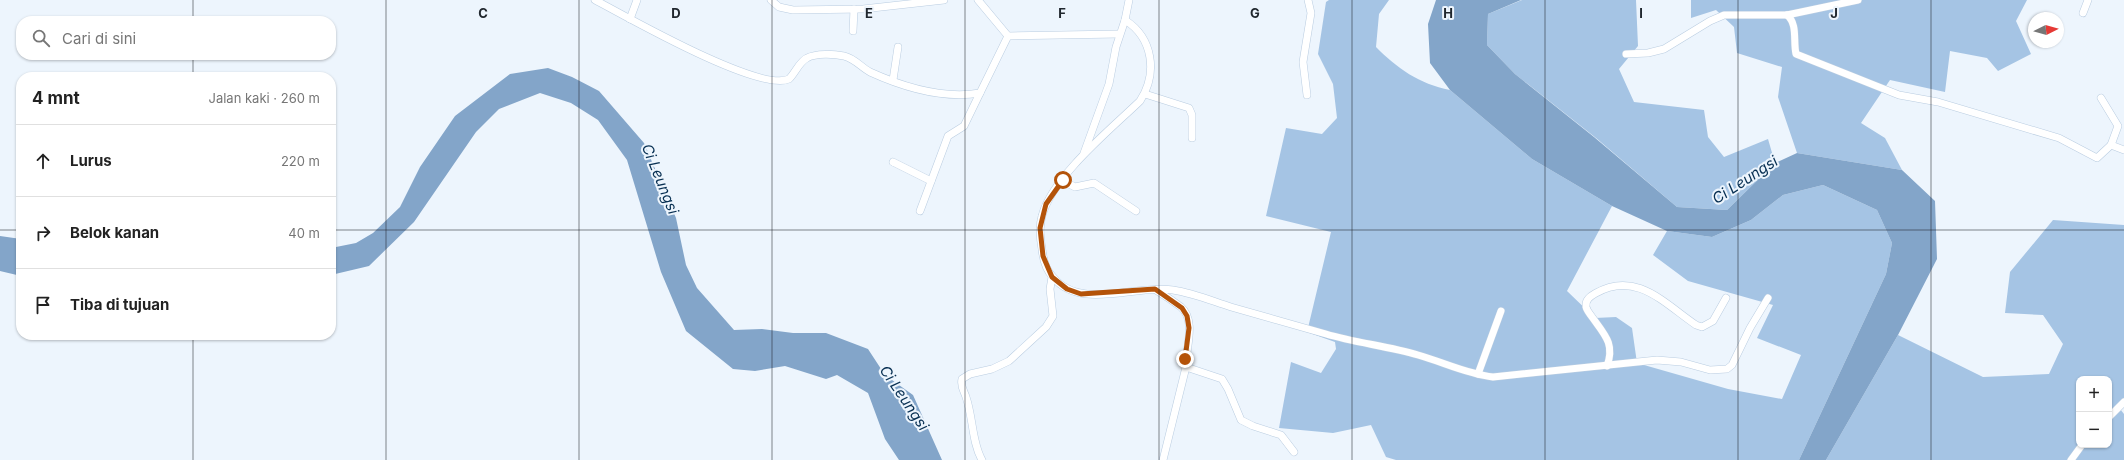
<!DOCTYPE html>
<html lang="id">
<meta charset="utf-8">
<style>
:root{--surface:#fff;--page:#f6f6f6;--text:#222;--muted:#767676;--line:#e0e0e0}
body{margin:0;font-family:Inter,sans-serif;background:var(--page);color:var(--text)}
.controls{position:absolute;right:12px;bottom:12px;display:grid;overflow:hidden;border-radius:8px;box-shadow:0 1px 3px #0004}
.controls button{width:36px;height:36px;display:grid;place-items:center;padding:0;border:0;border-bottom:1px solid var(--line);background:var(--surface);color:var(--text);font:20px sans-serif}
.compass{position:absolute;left:2028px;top:12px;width:36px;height:36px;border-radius:50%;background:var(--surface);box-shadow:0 1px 3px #0004;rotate:85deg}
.stop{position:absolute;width:12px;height:12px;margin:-9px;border:3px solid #b45309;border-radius:50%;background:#fff}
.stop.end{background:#b45309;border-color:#fff;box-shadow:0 1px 4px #0008}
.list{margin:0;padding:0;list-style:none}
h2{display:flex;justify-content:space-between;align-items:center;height:52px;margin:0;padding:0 16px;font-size:17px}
h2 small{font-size:13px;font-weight:400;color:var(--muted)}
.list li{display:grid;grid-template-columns:26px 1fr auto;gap:12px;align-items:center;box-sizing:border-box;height:72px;padding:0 16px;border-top:1px solid var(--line)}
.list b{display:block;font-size:15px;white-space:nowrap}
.list em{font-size:13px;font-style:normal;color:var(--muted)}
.icon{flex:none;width:22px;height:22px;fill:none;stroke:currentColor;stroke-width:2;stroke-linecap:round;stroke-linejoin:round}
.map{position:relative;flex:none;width:2124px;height:460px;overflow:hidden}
.search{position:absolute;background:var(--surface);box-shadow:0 1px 3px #0004;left:16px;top:16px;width:320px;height:44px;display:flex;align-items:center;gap:10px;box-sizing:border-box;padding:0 14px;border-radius:16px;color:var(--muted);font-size:15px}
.panel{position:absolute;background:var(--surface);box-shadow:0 1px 3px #0004;left:16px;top:72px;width:320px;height:268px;border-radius:16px}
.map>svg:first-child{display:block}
.green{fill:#a5c4e4;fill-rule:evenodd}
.water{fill:#83a5c9}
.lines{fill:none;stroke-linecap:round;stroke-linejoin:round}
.minor-casing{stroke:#bacde1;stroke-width:8}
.minor{stroke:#fff;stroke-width:7}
.route{stroke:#b45309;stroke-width:5}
.grid{fill:none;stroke:#20272e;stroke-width:1;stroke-opacity:0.55}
.labels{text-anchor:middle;stroke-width:4;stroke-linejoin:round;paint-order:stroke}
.water-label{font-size:15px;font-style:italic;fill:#072f52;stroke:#edf5fd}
.grid-label{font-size:13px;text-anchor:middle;font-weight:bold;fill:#20272e;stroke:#edf5fd;stroke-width:4;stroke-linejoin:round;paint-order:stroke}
</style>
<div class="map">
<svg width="2124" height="460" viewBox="0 0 2124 460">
<rect width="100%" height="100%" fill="#edf5fd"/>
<!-- green -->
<g class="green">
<path d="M 1329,0 L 1389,0 L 1379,14 L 1376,47 C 1397,68 1419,84 1450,90 L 1532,159 L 1612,206 L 1567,291 L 1595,318 L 1616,317 L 1632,328 L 1637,363 L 1728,389 L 1782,399 L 1801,355 L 1757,338 L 1773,305 L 1688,281 L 1653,255 L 1667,231 L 1712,237 L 1751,220 L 1783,195 L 1823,185 L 1877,210 L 1892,243 L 1886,274 L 1799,460 L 1396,460 L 1386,457 L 1371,425 L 1333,433 L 1279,428 L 1291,362 L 1321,373 L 1336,349 L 1335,342 L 1307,332 L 1331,232 L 1266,216 L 1286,128 L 1322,134 L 1337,118 L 1333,84 L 1318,54 L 1326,2 Z"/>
<path d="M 1522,0 L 1636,0 L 1638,46 L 1619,69 L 1634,102 L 1704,110 L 1708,137 L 1724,157 L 1768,139 L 1775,163 L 1727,210 L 1677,207 L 1596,138 L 1515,74 L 1487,45 L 1488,14 Z"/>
<path d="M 1691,0 L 2027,0 L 2016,21 L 2031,54 L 1998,71 L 1987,58 L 1950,51 L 1945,92 L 1890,80 L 1861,123 L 1885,138 L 1902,170 L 1797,153 L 1778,97 L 1782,67 L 1737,53 L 1734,27 L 1716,10 L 1691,18 Z"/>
<path d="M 2053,220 L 2124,225 L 2124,404 L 2120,409 L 2124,414 L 2124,460 L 1826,460 L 1898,335 L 1983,377 L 2049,374 L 2063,344 L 2043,315 L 2005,313 L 2010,272 ZM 2079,379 L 2109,379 L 2109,445 L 2079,445 Z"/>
</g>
<!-- water -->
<g class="water">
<path d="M 1436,0 L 1521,0 L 1488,14 L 1487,45 L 1515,74 L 1594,137 L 1677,207 L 1727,210 L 1775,163 L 1797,153 L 1902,170 L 1935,201 L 1937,259 L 1898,335 L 1826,460 L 1799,460 L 1886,274 L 1892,243 L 1877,210 L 1823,185 L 1783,195 L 1751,220 L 1712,237 L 1667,231 L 1612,206 L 1532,159 L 1450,90 L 1430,63 L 1428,24 Z"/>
<path d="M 548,68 L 572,77 L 599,91 L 644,143 L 676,218 L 686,265 L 697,288 L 734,330 L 762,329 L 793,333 L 826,333 L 868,349 L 885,375 L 913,395 L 942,460 L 899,460 L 885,439 L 868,393 L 837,375 L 826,379 L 785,366 L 755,371 L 733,369 L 686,331 L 661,272 L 627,160 L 598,120 L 571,103 L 540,93 L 499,109 L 476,132 L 414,222 L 369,266 L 331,275 L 331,248 L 356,243 L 373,233 L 400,207 L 420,167 L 455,116 L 510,74 Z"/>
<path d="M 0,236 L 21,239 L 21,276 L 0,271 Z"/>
</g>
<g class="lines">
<defs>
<g id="minor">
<path d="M 595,0 C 627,17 760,93 789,79 C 796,72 799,62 807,58 C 816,53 834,54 844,56 C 854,58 861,67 870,72 C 903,87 944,99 980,93 L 1008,36"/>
<path d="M 771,0 L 779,7 L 793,10 L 863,9 L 944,0"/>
<path d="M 978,0 L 1008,36 L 1119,34"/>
<path d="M 1129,0 L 1125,20 C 1153,38 1158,73 1140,101 C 1111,129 1052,177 1042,216 C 1039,226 1040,238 1042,249 C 1043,259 1046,270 1053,277 C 1080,311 1136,284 1173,290 C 1193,293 1212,301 1231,307 C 1263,316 1294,325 1326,334 C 1356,343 1388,346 1418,355 C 1443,362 1467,374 1493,377 L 1657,360 L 1681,362 L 1710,370 L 1727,369 L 1732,365 L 1750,328 L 1768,298"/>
<path d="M 2083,13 L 2088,0"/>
<path d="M 1787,15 C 1798,24 1793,41 1796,54 L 1899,95 L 1938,102 L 2059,138 L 2097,158 L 2111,145"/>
<path d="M 630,19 L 637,0"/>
<path d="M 853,31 L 854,9"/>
<path d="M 1626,54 L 1648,53 L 1664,49 L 1710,21 L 1724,15 L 1787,15 L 1858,0"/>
<path d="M 893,80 L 898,47"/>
<path d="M 1145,94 L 1189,108 L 1192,115 L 1192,138"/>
<path d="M 1307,95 L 1303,62 L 1311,13 L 1308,0"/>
<path d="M 2101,98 L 2118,126 L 2111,145 L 2124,150"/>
<path d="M 1084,153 L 1109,84 L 1116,47 L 1125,20"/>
<path d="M 893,162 L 931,181"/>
<path d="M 1063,181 L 1075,187 L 1094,183 L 1136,211"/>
<path d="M 920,211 L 948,136 L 964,126 L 980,93"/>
<path d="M 1156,290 C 1164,295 1173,301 1181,307 C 1197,321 1185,350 1186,367 L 1222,379 L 1228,389 L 1241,420 L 1253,426 L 1281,435 L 1294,452"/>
<path d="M 1607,366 C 1615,344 1605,335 1592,317 C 1590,314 1587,311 1586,307 C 1585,299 1591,296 1596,293 C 1636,270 1665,304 1696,325 L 1702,327 L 1713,321 L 1726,298"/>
<path d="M 1478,374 L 1501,311"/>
<path d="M 2109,417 L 2124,402"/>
<path d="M 982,460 C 972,443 973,417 966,397 C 964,391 960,386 962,379 L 970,374 L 992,369 L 1009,361 L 1046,327 L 1053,316 L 1050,289 L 1052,277"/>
<path d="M 1163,460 L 1186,367"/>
<path d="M 2071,460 L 2082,445"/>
</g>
</defs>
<!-- minor casing -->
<use href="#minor" class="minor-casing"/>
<!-- minor -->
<use href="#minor" class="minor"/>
</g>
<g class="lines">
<!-- route -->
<path class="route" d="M 1063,180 L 1046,204 L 1040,228 L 1043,256 L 1052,277 L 1067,289 L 1081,294 L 1155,289 L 1182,308 L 1187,316 L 1189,328 L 1185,359"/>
</g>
<!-- grid -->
<path class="grid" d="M 193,0 L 193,21M 386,0 L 386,460M 579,0 L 579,460M 772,0 L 772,460M 965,0 L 965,460M 1159,0 L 1159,460M 1352,0 L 1352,460M 1545,0 L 1545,460M 1738,0 L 1738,460M 1931,0 L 1931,460M 193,55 L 193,77M 0,230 L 21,230M 331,230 L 2124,230M 193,335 L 193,460"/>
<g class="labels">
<!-- water labels -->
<g class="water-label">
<text transform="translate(660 179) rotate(68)" y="5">Ci Leungsi</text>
<text transform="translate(1745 180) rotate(-33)" y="5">Ci Leungsi</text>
<text transform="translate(904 398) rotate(56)" y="5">Ci Leungsi</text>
</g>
</g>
<g class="grid-label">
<text x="483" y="18">C</text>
<text x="676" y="18">D</text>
<text x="869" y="18">E</text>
<text x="1062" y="18">F</text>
<text x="1255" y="18">G</text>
<text x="1448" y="18">H</text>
<text x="1641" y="18">I</text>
<text x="1834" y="18">J</text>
</g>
</svg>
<div class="controls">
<button>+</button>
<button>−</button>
</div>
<svg class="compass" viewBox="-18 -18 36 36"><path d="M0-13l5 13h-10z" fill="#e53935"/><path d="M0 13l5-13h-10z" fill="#767676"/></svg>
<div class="stop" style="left:1063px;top:180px"></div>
<div class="stop end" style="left:1185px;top:359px"></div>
<div class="search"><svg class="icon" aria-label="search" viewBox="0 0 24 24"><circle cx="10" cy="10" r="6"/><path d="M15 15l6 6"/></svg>Cari di sini</div>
<section class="panel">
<h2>4 mnt<small>Jalan kaki · 260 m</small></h2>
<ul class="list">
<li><svg class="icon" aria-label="ahead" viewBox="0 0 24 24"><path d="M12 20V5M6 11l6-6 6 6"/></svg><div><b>Lurus</b></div><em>220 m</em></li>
<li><svg class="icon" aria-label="right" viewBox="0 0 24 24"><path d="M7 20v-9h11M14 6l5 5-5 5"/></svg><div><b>Belok kanan</b></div><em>40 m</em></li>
<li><svg class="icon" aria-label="arrive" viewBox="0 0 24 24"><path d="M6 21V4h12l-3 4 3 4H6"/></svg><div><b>Tiba di tujuan</b></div></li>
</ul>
</section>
</div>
